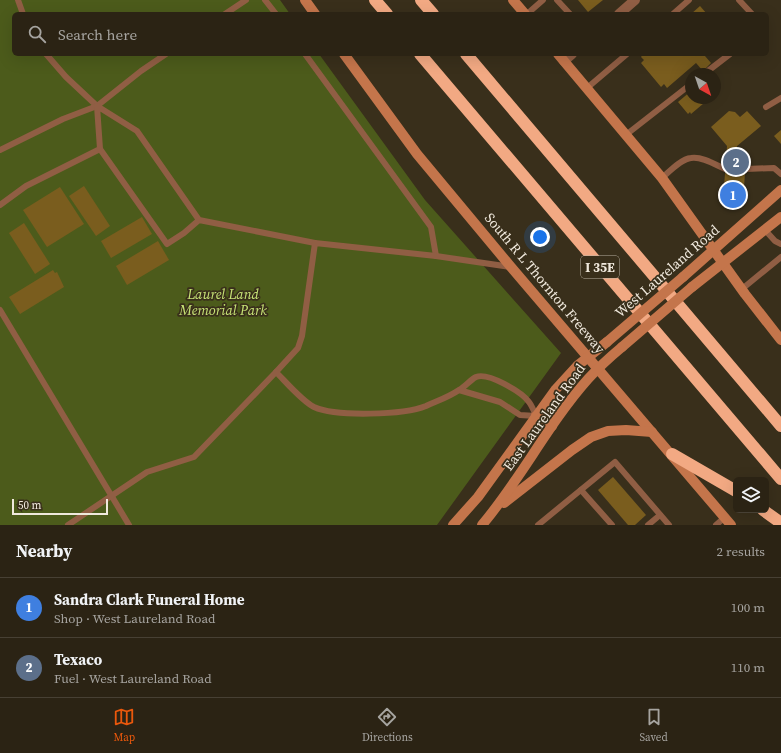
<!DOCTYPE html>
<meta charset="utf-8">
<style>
:root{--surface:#2b2314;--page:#332b1d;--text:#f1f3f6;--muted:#a6a4a0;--line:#474034;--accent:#ea580c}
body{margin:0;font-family:"Source Serif 4",serif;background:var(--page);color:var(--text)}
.controls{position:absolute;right:12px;bottom:12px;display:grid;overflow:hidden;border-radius:6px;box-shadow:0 4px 16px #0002}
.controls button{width:36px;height:36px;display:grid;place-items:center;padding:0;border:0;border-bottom:1px solid var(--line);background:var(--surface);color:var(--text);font:20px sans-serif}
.compass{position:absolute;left:685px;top:68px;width:36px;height:36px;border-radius:50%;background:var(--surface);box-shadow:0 4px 16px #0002;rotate:140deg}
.scale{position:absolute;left:12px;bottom:10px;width:96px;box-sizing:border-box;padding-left:4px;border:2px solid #f0e9dd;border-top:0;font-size:11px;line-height:14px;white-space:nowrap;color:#f0e9dd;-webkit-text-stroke:3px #392f1b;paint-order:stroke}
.you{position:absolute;left:540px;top:237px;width:14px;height:14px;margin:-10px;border:3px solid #fff;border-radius:50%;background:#1a73e8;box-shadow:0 0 0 6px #1a73e833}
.badge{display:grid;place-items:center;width:26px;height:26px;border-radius:50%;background:var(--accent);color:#fff;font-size:13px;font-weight:700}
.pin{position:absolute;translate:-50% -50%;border:2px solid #fff;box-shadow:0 1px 4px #0006}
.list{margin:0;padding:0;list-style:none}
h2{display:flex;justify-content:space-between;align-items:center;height:52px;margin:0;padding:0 16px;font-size:17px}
h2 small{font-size:13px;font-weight:400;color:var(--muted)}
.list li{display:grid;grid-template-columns:26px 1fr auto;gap:12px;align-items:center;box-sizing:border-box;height:60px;padding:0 16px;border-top:1px solid var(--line)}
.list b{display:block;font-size:15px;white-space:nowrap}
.list p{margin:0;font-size:13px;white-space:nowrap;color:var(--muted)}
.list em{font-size:13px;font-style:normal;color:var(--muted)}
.icon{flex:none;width:22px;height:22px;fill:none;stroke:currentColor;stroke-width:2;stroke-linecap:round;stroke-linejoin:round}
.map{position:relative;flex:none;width:781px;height:525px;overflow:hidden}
.search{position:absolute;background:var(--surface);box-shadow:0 4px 16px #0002;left:12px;right:12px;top:12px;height:44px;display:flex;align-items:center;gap:10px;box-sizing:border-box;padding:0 14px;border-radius:6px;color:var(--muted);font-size:15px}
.sheet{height:172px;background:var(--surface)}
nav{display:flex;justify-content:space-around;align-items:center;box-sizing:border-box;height:56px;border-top:1px solid var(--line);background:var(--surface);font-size:11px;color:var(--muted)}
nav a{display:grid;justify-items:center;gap:2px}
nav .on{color:var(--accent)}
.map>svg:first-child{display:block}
.green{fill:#4c5b1b}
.building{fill:#7a5d1e}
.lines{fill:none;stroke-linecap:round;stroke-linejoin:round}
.service{stroke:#905e44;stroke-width:6}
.minor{stroke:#905e44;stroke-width:10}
.secondary{stroke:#c4754b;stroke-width:10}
.motorway{stroke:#f2a983;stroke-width:12}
.secondary-bridge{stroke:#c4754b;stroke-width:10}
.labels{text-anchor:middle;stroke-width:3.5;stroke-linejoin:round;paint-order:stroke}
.shield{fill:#392f1b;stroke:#b9b1a3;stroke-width:1}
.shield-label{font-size:13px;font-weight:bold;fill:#f0e9dd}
.street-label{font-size:14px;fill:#f0e9dd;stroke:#392f1b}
.park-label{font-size:14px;font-style:italic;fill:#c7e376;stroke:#392f1b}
</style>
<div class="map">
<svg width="781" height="525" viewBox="0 0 781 525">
<rect width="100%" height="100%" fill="#392f1b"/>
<!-- green -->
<path class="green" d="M 0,0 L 280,0 L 290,14 L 14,14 L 14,54 L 319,54 L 425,200 L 561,353 L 437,525 L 0,525 Z"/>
<!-- building -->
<g class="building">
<path d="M 578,0 L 603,0 L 588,12 Z"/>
<path d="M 700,6 L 707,14 L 691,14 Z"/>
<path d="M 643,54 L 706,54 L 705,56 L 711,63 L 703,71 L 696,63 L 667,88 L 664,84 L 661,87 L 641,63 L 644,60 L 641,57 Z"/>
<path d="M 691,91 L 691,98 L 710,98 L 691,114 L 690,112 L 688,114 L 678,102 Z"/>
<path d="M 729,111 L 735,112 L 740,117 L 747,111 L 761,126 L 737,146 L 736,156 L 746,156 L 744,188 L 724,187 L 727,146 L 711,127 Z"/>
<path d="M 781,130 L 781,144 L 774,136 Z"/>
<path d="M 84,186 L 110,226 L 96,236 L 69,196 Z"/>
<path d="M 60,187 L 84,224 L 47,247 L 23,210 Z"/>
<path d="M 142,217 L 152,234 L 111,258 L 101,241 Z"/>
<path d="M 24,223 L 50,264 L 35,274 L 9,233 Z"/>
<path d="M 158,241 L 169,260 L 127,285 L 116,266 Z"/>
<path d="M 53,270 L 55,273 L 57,272 L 64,287 L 20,314 L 9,297 Z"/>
<path d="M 613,477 L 646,515 L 635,525 L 628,525 L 598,490 Z"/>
</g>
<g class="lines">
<!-- service -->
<g class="service">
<path d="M 18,0 L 23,14"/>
<path d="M 265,0 L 276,14"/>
<path d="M 557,0 L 570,14"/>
<path d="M 739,0 L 752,14"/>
<path d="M 225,14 L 246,0"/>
<path d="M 527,14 L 543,0"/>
<path d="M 673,14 L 689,0"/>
<path d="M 46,54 L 66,77 L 97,106"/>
<path d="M 305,54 L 431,227 L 436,256"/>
<path d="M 704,74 L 730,54"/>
<path d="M 587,88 L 627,54"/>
<path d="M 766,107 L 781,98"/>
<path d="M 627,134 L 691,84"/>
<path d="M 0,150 L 63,119 L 97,106 L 141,71 L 166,54"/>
<path d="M 746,169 L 774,168 L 781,174"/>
<path d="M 662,178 C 670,171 681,159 691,158 C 702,156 716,165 725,169"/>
<path d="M 0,205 L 26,186 L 100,149"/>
<path d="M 199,220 L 184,233 L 167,244 L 100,149 L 97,106 L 137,131 L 199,220 L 315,243"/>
<path d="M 765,230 L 775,241 L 781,244"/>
<path d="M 742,289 L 781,257"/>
<path d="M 0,310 L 129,525"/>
<path d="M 276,372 L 298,348 L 302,336 L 315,243 L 436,256 L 511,267"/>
<path d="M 581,490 L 612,525"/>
<path d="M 68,525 L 147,472 L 194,457 L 276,372 C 286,382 302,401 314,407 C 336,417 404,415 426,406 C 437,401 449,397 459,390 C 465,387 470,380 476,377 C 488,372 522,392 529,402 C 532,406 534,411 536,416 L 520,415 L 500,402 L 459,390"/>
<path d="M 538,525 L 615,462 L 669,525"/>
<path d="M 648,525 L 660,515"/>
<path d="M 716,525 L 724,518"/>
</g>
<!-- minor -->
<g class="minor">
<path d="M 619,14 L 635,0"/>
<path d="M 564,61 L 572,54"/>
</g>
<!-- secondary -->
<g class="secondary">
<path d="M 305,0 L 315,14"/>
<path d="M 513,0 L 525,14"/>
<path d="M 344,54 L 417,154 L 511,267 L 731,525"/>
<path d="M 558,54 L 662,178 L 745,294 L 781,340"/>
<path d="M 683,277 L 781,190"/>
<path d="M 692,287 L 781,217"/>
<path d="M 536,416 L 552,426"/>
<path d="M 504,503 L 572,450 L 591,437 L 608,431 L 626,430 L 652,432"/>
<path d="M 453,525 L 478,497 L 556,389 L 577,366 L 607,342"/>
<path d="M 482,525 C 521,479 548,424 588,379 C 599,367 610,357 622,347"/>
</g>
<!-- motorway -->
<g class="motorway">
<path d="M 375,0 L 387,14"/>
<path d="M 421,0 L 433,14"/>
<path d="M 420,54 L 781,479"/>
<path d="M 466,54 L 781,426"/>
<path d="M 672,454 L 736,491"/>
<path d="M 763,510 L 781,523"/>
</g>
<!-- secondary-bridge -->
<g class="secondary-bridge">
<path d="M 607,342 L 683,277"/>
<path d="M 622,347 L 692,287"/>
</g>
</g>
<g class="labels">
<!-- shield labels -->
<rect class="shield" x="581" y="256" width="38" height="22" rx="3"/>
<g class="shield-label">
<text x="600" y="272">I 35E</text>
</g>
<!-- street labels -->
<g class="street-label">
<text transform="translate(667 271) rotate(-41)" y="5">West Laureland Road</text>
<text transform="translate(545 283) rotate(50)" y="5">South R L Thornton Freeway</text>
<text transform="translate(544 417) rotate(-54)" y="5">East Laureland Road</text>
</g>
<!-- park labels -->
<g class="park-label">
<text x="223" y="299">Laurel Land<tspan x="223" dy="16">Memorial Park</tspan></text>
</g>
</g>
</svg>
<div class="controls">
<button><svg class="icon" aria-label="layers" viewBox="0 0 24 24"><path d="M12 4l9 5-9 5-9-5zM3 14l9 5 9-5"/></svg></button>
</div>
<svg class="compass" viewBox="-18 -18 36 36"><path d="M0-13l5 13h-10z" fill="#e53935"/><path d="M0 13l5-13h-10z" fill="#a6a4a0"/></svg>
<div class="scale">50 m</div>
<div class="you"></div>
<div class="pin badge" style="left:733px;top:195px;background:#3f7fe0">1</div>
<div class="pin badge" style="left:736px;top:162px;background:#5c6f8a">2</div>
<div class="search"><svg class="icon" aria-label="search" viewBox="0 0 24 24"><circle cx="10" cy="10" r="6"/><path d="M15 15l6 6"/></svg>Search here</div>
</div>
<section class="sheet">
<h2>Nearby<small>2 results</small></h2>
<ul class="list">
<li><span class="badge" style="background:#3f7fe0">1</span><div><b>Sandra Clark Funeral Home</b><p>Shop · West Laureland Road</p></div><em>100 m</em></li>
<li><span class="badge" style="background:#5c6f8a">2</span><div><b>Texaco</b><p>Fuel · West Laureland Road</p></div><em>110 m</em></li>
</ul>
</section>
<nav>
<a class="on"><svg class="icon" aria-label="map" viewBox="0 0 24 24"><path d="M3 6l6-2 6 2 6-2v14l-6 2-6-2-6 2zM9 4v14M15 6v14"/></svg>Map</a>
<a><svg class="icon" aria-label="directions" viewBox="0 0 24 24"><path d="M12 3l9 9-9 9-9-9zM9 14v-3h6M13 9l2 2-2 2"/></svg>Directions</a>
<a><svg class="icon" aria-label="saved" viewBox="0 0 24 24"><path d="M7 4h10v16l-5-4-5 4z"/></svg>Saved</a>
</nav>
